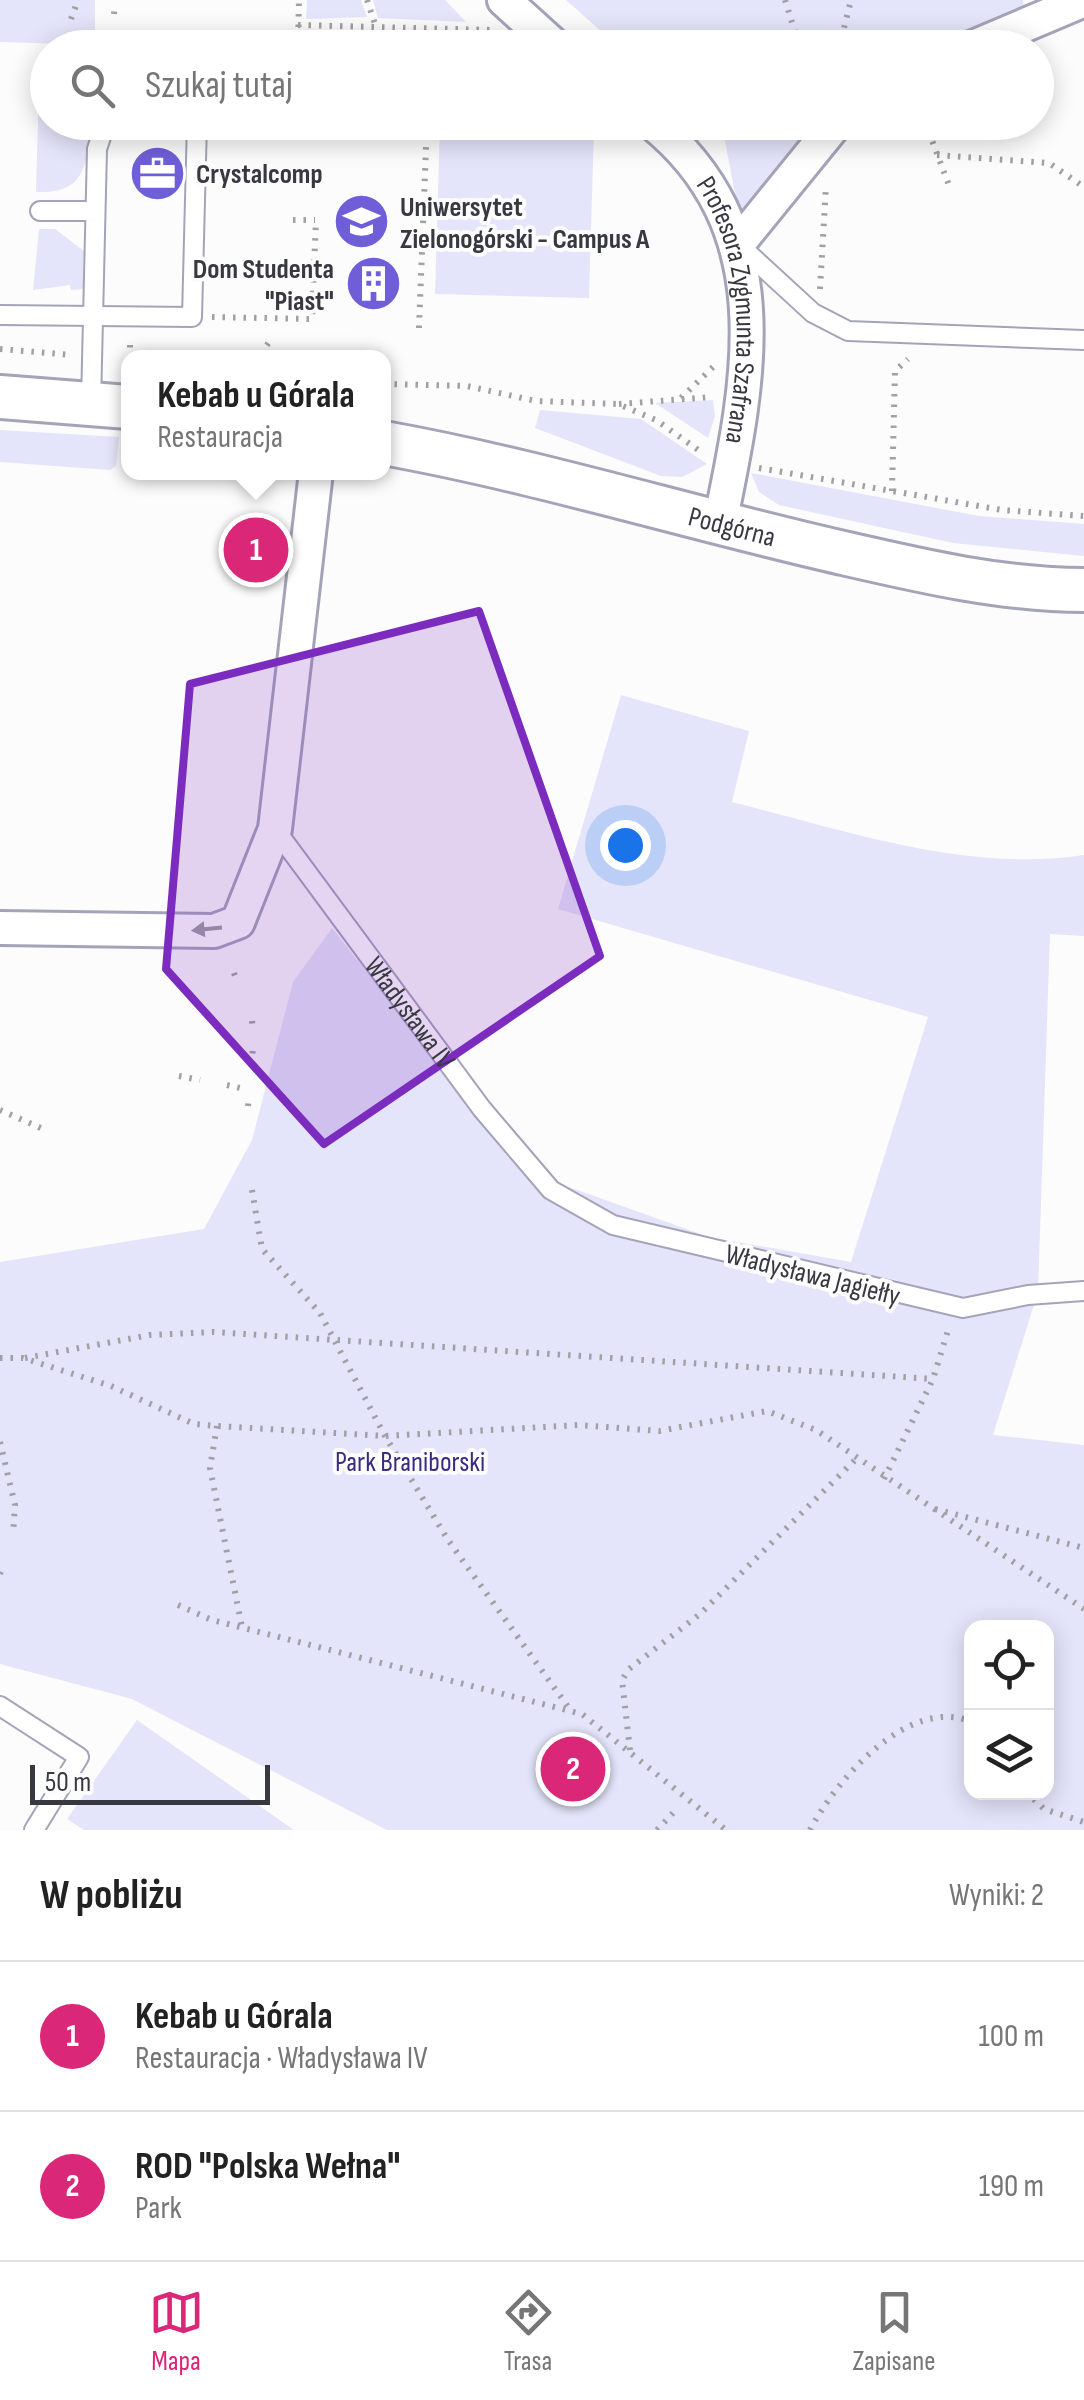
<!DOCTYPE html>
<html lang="pl">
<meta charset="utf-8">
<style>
:root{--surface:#fff;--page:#f2f2f2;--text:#222;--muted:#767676;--line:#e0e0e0;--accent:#db2777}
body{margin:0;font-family:"Sofia Sans Condensed",sans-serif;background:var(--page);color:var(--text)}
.controls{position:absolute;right:30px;bottom:30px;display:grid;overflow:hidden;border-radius:20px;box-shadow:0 5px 25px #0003}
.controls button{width:90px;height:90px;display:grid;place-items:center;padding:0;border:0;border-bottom:2px solid var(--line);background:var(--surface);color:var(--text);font:50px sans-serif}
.scale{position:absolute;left:30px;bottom:25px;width:240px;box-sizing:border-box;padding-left:10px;border:5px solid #383841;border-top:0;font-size:28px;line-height:35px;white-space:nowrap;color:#383841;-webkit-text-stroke:8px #fcfcfc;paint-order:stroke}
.you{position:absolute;left:625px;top:845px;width:35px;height:35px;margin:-25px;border:8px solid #fff;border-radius:50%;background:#1a73e8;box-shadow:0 0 0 15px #1a73e833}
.badge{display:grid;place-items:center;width:65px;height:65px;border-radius:50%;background:var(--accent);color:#fff;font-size:32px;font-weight:700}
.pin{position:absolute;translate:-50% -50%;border:5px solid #fff;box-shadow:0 2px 10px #0006}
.popup{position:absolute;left:121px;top:350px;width:270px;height:130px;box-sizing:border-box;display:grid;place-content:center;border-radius:20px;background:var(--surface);filter:drop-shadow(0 2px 8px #0005);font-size:32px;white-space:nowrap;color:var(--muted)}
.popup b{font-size:38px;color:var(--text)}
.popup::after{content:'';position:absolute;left:50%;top:100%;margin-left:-20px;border:20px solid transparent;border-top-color:var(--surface)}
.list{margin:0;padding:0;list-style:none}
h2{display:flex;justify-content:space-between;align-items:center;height:130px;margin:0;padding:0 40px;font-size:42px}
h2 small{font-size:32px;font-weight:400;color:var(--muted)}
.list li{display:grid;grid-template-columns:65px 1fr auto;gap:30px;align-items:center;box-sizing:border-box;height:150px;padding:0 40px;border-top:2px solid var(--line)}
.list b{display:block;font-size:38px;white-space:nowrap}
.list p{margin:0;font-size:32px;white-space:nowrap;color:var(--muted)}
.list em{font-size:32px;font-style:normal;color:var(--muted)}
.icon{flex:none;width:55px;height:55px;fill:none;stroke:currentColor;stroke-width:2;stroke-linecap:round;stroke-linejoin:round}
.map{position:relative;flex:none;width:1084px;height:1830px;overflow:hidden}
.search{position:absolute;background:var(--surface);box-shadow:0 5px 25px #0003;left:30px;right:30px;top:30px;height:110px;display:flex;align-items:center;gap:25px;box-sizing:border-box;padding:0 35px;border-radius:55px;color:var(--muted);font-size:38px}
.sheet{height:430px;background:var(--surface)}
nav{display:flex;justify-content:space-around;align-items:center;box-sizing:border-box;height:140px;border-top:2px solid var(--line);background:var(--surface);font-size:28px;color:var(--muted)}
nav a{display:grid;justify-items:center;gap:5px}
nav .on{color:var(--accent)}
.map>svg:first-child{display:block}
.green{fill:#e4e5fa;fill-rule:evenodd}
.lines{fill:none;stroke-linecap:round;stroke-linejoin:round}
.service-casing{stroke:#a4a4b9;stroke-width:22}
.minor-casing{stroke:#a4a4b9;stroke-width:38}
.tertiary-casing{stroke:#a4a4b9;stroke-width:48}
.path{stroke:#a1a1a5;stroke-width:6;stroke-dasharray:2.5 8;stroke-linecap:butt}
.service{stroke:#fff;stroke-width:18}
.minor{stroke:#fff;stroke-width:32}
.tertiary{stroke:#fff;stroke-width:42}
.oneway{fill:#9c9ca0}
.marked{fill:#7b2cbf;fill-opacity:0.2;stroke:#7b2cbf;stroke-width:8;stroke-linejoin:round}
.labels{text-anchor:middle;stroke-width:8;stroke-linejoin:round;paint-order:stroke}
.poi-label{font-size:28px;font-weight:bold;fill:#383841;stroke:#fcfcfc;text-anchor:start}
.street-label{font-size:28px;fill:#383841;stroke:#fcfcfc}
.park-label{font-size:28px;fill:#392b81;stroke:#fcfcfc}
</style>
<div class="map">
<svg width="1084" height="1830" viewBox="0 0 1084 1830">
<rect width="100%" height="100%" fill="#fcfcfc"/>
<!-- green -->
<g class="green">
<path d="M 0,0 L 95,0 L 95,45 L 0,42 Z"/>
<path d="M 307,0 L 361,0 L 367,17 L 306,19 Z"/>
<path d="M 373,0 L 445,0 L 466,22 L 378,18 Z"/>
<path d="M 566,0 L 1023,0 L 1024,14 L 954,47 L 620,48 Z"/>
<path d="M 47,82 L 48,122 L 99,123 C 81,161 91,194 36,192 L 39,84 Z"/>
<path d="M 704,123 L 830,123 L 742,231 L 725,141 Z"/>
<path d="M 440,124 L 594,129 L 589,298 L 435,294 Z"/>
<path d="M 39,229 L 55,229 L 84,251 L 83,289 L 71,290 L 70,285 L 33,290 Z"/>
<path d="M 713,400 L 715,416 L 708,438 L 655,403 Z"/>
<path d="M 540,410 L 641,419 L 707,464 L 682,477 L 661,476 L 535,428 Z"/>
<path d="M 0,430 L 119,437 L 116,466 L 110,470 L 0,462 Z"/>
<path d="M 751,473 L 979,516 L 1084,524 L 1084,556 L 953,543 L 779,505 L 759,492 Z"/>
<path d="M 621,695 L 749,731 L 732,802 C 844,830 967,873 1084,855 L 1084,936 L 1050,934 L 1038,1292 L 993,1435 L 1084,1445 L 1084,1830 L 387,1830 L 132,1699 L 0,1664 L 0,1262 L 204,1229 L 252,1140 L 293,982 L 332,928 L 524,1171 L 709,1237 L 851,1262 L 928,1017 L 558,909 ZM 972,1628 L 1046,1628 L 1046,1792 L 972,1792 Z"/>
<path d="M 137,1720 L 294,1830 L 84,1830 L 67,1819 Z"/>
</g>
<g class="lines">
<defs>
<g id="service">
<path d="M 40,211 L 95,211"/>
<path d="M 740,246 L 813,313 L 848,331 L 1084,340"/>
<path d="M 0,315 L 192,317 L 197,122"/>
<path d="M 91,404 L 97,149 L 106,122"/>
<path id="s1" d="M 275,829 L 482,1109 L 551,1190 L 613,1225 L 963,1308 L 1028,1295 L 1084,1291"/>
<path d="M 0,1706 L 79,1757 L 34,1830"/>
</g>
<g id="minor">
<path d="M 504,0 L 557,48"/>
<path d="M 971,48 L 1084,0"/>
<path id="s2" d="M 651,122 C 782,227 750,378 720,523"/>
<path d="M 738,244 L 837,122"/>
<path d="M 0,928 L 214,931 L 238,922 L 275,829 L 316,472"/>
</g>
<g id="tertiary">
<path d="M 0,397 L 128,407"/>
<path id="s3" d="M 384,443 C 539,471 689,518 843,553 C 921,571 1003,590 1084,590"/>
</g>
</defs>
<!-- service casing -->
<use href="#service" class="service-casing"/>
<!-- minor casing -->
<use href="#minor" class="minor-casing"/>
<!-- tertiary casing -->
<use href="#tertiary" class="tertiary-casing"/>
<!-- path -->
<g class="path">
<path d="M 367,0 L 376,27"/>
<path d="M 785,0 L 800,48"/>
<path d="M 114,14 L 115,4"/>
<path d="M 71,19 L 78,0"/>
<path d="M 298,25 L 492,30"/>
<path d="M 113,48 L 113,45"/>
<path d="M 298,48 L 299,0"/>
<path d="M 429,48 L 430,29"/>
<path d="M 839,48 L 851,0"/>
<path d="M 925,122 L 950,188"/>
<path d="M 294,127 L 294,122"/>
<path d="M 937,155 L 1049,163 L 1084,187"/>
<path d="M 293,220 L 315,220"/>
<path d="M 820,289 L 826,186"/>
<path d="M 212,317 L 312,319 L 316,220"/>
<path d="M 419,328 L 427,122"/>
<path d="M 0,349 L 72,355"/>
<path d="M 261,354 L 271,339"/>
<path d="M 130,358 L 130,339"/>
<path d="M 384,384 L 467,386 L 536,401 L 618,404 L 656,420 L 704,454"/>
<path d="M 681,398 L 714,366"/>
<path d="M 619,404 L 711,397"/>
<path d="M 759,468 L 1002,510 L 1084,516"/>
<path d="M 892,491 L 895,371 L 908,359"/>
<path d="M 233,553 L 233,566"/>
<path d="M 234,973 L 237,981"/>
<path d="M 252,1021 L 253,1030"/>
<path d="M 252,1064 L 253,1045"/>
<path d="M 179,1076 L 200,1080"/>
<path d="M 227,1085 L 240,1088"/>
<path d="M 248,1106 L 249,1097"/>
<path d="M 0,1110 L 45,1130"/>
<path d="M 252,1190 L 262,1249 L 320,1313 L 385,1436 L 448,1540 L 571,1711"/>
<path d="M 0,1358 L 23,1358 L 111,1386 L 194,1424 L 217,1426 L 385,1436 L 579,1425 L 659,1431 L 767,1411 L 816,1430 L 1084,1609"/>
<path d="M 25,1358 L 150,1335 L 214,1332 L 933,1379"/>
<path d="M 217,1426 L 210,1468 L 242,1627"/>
<path d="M 0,1442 L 15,1505 L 13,1534"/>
<path d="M 884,1479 L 933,1379 L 949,1327"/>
<path d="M 935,1509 L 1084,1548"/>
<path d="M 0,1574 L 3,1566"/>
<path d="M 178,1605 L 212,1620 L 582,1714 L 726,1830"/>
<path d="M 630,1750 L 622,1680 L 629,1669 L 700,1614 L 857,1458"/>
<path d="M 1026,1792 L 1044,1809 L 1084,1822"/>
<path d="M 657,1830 L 673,1813"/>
<path d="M 810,1830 C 836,1780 909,1695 972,1722"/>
</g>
<!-- service -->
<use href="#service" class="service"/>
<!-- minor -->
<use href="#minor" class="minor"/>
<!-- tertiary -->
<use href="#tertiary" class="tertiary"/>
</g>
<!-- one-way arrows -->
<defs><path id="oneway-solid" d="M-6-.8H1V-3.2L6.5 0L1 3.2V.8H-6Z" transform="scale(2.5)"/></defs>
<use class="oneway" href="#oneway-solid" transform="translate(207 929) rotate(174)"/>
<!-- marked area -->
<path class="marked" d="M 479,611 L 600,956 L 324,1144 L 166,969 L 190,684 Z"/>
<!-- icons -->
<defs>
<symbol id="office-disc" viewBox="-11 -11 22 22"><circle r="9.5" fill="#6e5fd9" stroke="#fcfcfc"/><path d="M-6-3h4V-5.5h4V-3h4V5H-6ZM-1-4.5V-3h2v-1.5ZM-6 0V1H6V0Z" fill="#fff"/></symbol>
<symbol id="university-disc" viewBox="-11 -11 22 22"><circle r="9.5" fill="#6e5fd9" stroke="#fcfcfc"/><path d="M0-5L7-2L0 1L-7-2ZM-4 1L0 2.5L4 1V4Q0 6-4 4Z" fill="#fff"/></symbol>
<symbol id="building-disc" viewBox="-11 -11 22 22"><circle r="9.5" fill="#6e5fd9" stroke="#fcfcfc"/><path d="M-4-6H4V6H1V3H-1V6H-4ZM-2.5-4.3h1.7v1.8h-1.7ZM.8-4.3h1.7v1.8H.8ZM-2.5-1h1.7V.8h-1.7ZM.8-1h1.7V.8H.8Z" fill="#fff"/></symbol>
</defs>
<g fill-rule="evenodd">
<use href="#office-disc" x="126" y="142" width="63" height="63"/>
<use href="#university-disc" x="330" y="190" width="63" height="63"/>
<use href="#building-disc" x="342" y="252" width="63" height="63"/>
</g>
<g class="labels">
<!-- poi labels -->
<g class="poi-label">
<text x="196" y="183">Crystalcomp</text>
<text x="400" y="216">Uniwersytet<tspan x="400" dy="32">Zielonogórski - Campus A</tspan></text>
<text x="334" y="278" text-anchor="end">Dom Studenta<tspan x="334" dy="32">"Piast"</tspan></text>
</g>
<!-- street labels -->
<g class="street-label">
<text dy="10" stroke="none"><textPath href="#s2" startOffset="215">Profesora Zygmunta Szafrana</textPath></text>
<text dy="10" stroke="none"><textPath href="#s3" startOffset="358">Podgórna</textPath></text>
<text dy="10" stroke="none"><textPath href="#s1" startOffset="228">Władysława IV</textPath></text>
<text transform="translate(813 1274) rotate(14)" y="10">Władysława Jagiełły</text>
</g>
<!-- park labels -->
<g class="park-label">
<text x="410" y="1471">Park Braniborski</text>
</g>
</g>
</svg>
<div class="controls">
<button><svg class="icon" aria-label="locate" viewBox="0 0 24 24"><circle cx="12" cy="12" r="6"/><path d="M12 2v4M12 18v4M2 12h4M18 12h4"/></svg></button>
<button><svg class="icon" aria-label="layers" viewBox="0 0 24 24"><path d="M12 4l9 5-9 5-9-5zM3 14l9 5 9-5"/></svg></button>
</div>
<div class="scale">50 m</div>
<div class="you"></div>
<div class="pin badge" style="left:256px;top:550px">1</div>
<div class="popup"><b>Kebab u Górala</b>Restauracja</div>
<div class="pin badge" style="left:573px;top:1769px">2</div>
<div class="search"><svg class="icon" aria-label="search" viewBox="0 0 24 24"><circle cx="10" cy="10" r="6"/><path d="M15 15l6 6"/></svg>Szukaj tutaj</div>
</div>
<section class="sheet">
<h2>W pobliżu<small>Wyniki: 2</small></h2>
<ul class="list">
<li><span class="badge">1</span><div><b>Kebab u Górala</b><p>Restauracja · Władysława IV</p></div><em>100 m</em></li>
<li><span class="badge">2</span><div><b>ROD &quot;Polska Wełna&quot;</b><p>Park</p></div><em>190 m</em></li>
</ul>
</section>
<nav>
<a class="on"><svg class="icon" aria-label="map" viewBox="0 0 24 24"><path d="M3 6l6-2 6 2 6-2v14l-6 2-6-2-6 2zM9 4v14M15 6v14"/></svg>Mapa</a>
<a><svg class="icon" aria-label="directions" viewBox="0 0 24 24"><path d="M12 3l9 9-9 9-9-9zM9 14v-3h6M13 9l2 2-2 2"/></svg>Trasa</a>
<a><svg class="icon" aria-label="saved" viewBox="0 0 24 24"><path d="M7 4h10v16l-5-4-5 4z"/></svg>Zapisane</a>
</nav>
